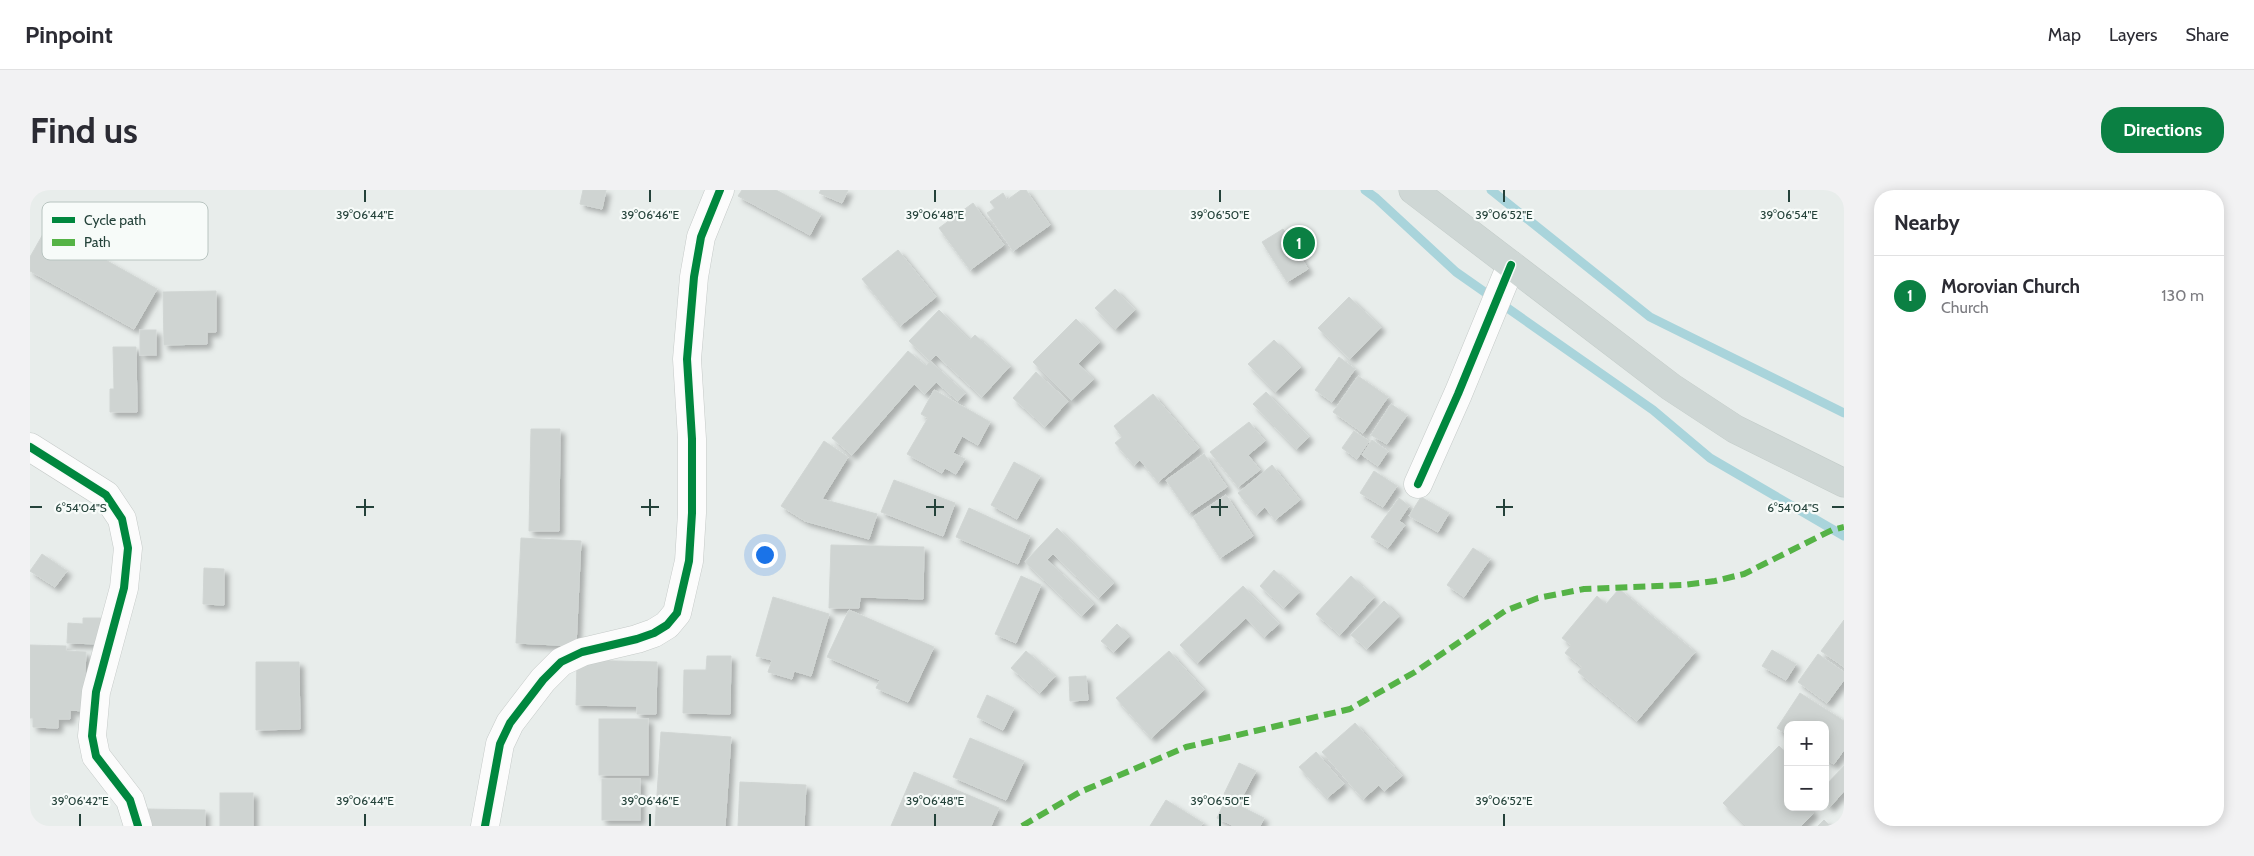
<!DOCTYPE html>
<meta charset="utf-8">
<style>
:root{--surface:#fff;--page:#f2f2f3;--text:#2b2b33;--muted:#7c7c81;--line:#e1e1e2;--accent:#0b8043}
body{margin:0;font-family:Cabin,sans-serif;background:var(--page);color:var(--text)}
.controls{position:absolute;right:15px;bottom:15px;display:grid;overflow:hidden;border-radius:10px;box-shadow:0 2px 12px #0003}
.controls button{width:45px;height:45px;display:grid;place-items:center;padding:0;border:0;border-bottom:1px solid var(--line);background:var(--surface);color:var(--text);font:25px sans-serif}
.you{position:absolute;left:734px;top:364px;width:18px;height:18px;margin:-12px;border:4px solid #fff;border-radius:50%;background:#1a73e8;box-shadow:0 0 0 8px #1a73e833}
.badge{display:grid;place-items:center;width:32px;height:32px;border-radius:50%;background:var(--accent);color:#fff;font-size:16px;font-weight:700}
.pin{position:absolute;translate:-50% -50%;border:2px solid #fff;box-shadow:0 1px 5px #0006}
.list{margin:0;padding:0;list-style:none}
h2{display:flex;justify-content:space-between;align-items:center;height:65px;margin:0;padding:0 20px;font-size:21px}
h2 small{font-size:16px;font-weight:400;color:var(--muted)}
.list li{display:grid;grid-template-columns:32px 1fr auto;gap:15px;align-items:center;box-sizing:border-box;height:80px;padding:0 20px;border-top:1px solid var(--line)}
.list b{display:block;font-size:19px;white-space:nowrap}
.list p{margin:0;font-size:16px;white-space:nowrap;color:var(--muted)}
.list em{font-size:16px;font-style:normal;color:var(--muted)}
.map{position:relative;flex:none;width:1814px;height:636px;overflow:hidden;border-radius:20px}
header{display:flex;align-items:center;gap:30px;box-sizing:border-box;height:70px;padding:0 25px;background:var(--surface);border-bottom:1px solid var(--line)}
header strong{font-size:24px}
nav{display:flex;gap:28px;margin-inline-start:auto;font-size:18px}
.intro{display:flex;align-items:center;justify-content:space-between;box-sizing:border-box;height:120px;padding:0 30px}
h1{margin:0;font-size:35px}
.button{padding:12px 22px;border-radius:20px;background:var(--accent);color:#fff;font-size:18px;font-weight:700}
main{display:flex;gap:30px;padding:0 30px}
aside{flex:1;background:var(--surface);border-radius:20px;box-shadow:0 2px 12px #0003}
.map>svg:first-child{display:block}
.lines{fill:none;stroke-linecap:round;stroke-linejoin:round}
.stream{stroke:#a9d4db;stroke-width:9}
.building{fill:#cfd4d2;stroke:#d1d6d4;filter:url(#shadow)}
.minor-casing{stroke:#c5cac8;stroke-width:29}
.major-casing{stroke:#c3ccc9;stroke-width:29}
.minor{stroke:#fcfcfc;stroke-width:28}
.major{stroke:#cfd7d5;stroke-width:28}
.quiet{stroke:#55b346;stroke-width:6;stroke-dasharray:12 6;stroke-linecap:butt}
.cycleway-casing{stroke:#f7fbf9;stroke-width:11}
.cycleway{stroke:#00873e;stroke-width:8}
.ticks{fill:none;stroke:#24423a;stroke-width:2}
.key{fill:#f7fbf9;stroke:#b8c4c0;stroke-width:1}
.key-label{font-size:14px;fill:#24423a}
.ticks-label{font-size:12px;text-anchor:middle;fill:#24423a;stroke:#f7fbf9;stroke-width:4.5;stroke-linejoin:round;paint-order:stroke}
</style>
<header>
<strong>Pinpoint</strong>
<nav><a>Map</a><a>Layers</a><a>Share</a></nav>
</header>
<div class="intro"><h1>Find us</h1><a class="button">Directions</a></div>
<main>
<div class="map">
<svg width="1814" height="636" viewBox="0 0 1814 636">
<defs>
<filter id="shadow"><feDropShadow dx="4.5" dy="4.5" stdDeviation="2.5" flood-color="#0004"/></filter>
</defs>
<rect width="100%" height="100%" fill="#e8edeb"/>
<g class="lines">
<!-- stream -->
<g class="stream">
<path d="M 1335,0 L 1346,8 L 1426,82 L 1623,220 L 1680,268 L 1814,346"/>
<path d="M 1461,0 L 1620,127 L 1814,223"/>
</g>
</g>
<!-- building -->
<g class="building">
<path d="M 553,0 L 576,0 L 572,19 L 550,14 Z"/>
<path d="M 712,0 L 746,0 L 791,24 L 780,45 L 708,6 Z"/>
<path d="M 791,0 L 818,0 L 812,13 L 789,3 Z"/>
<path d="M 991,0 L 996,0 L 1020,35 L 983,61 L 957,23 L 965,18 L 960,12 L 973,3 L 977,10 Z"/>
<path d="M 943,13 L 974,55 L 940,80 L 909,38 Z"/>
<path d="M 17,37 L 127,99 L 104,139 L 0,81 L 0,67 Z"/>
<path d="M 1253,39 L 1278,79 L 1257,92 L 1232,52 Z"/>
<path d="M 868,60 L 906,107 L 870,136 L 832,89 Z"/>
<path d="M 1085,99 L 1105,120 L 1085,139 L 1065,118 Z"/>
<path d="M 186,101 L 186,142 L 177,142 L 177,154 L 134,155 L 133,102 Z"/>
<path d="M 1319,107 L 1351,137 L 1320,169 L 1288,138 Z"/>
<path d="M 909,120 L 940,150 L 945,145 L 980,176 L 952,207 L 906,165 L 900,171 L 879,151 Z"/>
<path d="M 1046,129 L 1070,152 L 1048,174 L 1064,189 L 1041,210 L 1003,172 Z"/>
<rect x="110" y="140" width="16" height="25"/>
<path d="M 1244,150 L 1271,177 L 1245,202 L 1218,174 Z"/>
<path d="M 83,157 L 106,157 L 107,222 L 80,222 L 80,199 L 84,199 Z"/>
<path d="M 878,161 L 896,176 L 900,171 L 935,203 L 928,211 L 906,192 L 895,204 L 884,194 L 822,265 L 802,248 Z"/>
<path d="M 1309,167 L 1325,179 L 1302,212 L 1285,200 Z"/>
<path d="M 1006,182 L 1038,211 L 1015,237 L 983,208 Z"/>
<path d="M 1328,186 L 1358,207 L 1333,243 L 1303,222 Z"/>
<path d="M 904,200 L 960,232 L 948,255 L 932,246 L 923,263 L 935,269 L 926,284 L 915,278 L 912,283 L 877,264 L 898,228 L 891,224 Z"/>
<path d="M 1236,202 L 1279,247 L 1266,259 L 1223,214 Z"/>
<path d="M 1123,204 L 1169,258 L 1128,292 L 1110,270 L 1104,275 L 1085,253 L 1092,247 L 1084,236 Z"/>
<path d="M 1361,214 L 1377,225 L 1357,254 L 1341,245 Z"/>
<path d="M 1219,232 L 1235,251 L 1218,265 L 1230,280 L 1208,297 L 1180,262 Z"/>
<path d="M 501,239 L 530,239 L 529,341 L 499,341 Z"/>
<path d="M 1324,241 L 1339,251 L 1327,269 L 1312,258 Z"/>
<path d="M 1342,250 L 1358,261 L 1348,276 L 1332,265 Z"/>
<path d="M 794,251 L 818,267 L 792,309 L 847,324 L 839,349 L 775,331 L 751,316 Z"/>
<path d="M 1174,264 L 1197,297 L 1159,323 L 1136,290 Z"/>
<path d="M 984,272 L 1010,286 L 987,329 L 961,315 Z"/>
<path d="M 1242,275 L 1270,310 L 1245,330 L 1235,317 L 1226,325 L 1208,303 Z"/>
<path d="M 1344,281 L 1367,296 L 1353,317 L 1330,303 Z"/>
<path d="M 864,290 L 925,313 L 913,346 L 851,322 Z"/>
<path d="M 1196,305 L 1223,346 L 1190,368 L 1163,327 Z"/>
<path d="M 1391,307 L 1419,323 L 1408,342 L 1379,326 Z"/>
<path d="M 1369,308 L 1379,316 L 1369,331 L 1375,335 L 1358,358 L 1341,347 Z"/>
<path d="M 939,318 L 1000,346 L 988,374 L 926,347 Z"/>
<path d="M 1027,338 L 1084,393 L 1069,408 L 1023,364 L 1017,370 L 1064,414 L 1052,426 L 995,372 Z"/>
<path d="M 491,348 L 551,351 L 546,456 L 486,453 Z"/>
<path d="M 801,355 L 894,357 L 893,409 L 830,407 L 829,418 L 799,418 Z"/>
<path d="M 1443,358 L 1460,369 L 1434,407 L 1417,395 Z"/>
<path d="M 12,364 L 37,381 L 25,397 L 0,381 Z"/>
<path d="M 174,378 L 194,379 L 194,415 L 173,414 Z"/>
<path d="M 1244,380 L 1269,402 L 1254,418 L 1230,396 Z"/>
<path d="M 991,386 L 1011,395 L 986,453 L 965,444 Z"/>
<path d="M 1321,386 L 1344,407 L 1310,445 L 1286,424 Z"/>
<path d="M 1213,396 L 1249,434 L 1234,447 L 1216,428 L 1167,473 L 1150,455 Z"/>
<path d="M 1589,399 L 1665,462 L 1607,531 L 1548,482 L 1552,477 L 1535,463 L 1541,455 L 1532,448 L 1567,406 L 1576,414 Z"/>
<path d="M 743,407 L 799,424 L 781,486 L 764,481 L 762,489 L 738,482 L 742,470 L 726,466 Z"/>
<path d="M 1354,411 L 1369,426 L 1337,459 L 1321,445 Z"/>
<path d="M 819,420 L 904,457 L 878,512 L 846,498 L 850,490 L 797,467 Z"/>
<path d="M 53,428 L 72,428 L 71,454 L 37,453 L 38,433 L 53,434 Z"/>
<path d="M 1814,430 L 1814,477 L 1791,461 Z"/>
<path d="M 1087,434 L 1099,446 L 1084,462 L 1071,451 Z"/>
<path d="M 0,455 L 36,456 L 36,461 L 56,462 L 53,521 L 40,520 L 40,529 L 28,529 L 28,538 L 3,537 L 3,528 L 0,528 Z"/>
<path d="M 1742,460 L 1766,474 L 1756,490 L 1732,476 Z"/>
<path d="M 996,461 L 1025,486 L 1010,503 L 981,478 Z"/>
<path d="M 1139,461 L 1174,500 L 1121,548 L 1086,508 Z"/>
<path d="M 1788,464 L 1814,482 L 1814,490 L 1797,513 L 1768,492 Z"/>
<path d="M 677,466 L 701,466 L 700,524 L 653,523 L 654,480 L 676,480 Z"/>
<path d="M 547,470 L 627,472 L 626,524 L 607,524 L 607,516 L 546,515 Z"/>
<path d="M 226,472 L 269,472 L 270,539 L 226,540 Z"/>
<path d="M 1056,486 L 1058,510 L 1040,511 L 1039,487 Z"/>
<path d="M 1770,503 L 1814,531 L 1814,560 L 1804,574 L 1795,569 L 1795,535 L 1758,535 L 1758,545 L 1747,538 Z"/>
<path d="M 957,505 L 984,518 L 973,540 L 947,527 Z"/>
<rect x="569" y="529" width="49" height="56"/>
<path d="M 1325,533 L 1372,586 L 1354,601 L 1349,595 L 1333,609 L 1292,562 Z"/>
<path d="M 631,542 L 701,547 L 695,636 L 625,636 Z"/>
<path d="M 940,548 L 994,571 L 976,610 L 923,587 Z"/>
<path d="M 1749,556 L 1758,565 L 1758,617 L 1778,617 L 1784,623 L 1771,636 L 1716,636 L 1693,613 Z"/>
<path d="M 1286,562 L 1314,594 L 1297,608 L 1269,577 Z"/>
<path d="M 1209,573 L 1226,581 L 1210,611 L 1194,604 Z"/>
<path d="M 1814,576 L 1814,601 L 1800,617 L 1795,613 L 1795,596 Z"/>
<path d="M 884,582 L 969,618 L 961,636 L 861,636 Z"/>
<rect x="572" y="589" width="38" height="41"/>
<path d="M 710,592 L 776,595 L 774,636 L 708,636 Z"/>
<rect x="190" y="603" width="33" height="33"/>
<path d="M 1196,609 L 1234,628 L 1230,636 L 1204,636 L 1187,628 Z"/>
<path d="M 1136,610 L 1173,633 L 1171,636 L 1120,636 Z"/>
<path d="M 117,619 L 175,620 L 175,636 L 116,636 Z"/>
<path d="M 1794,630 L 1800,636 L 1788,636 Z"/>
</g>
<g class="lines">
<defs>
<g id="minor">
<path d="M 0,257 L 76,305 L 92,329 L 98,358 L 94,398 L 66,502 L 62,546 L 66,566 L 100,610 L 108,636"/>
<path d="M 1388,294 L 1428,204 L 1481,75"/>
<path d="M 455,636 L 470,554 L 480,533 L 513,490 L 531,472 L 552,462 L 607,449 L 624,443 L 637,435 L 647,423 L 659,371 L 662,323 L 662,249 L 657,169 L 664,87 L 671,47 L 690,0"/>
</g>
<path id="major" d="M 1383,0 L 1641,197 L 1705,239 L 1814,293"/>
</defs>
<!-- minor casing -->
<use href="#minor" class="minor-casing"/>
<!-- major casing -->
<use href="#major" class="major-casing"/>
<!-- minor -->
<use href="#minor" class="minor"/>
<!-- major -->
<use href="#major" class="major"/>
<!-- quiet -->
<path class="quiet" d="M 992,636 L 1050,602 L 1156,557 L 1320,519 L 1385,482 L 1475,421 L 1508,408 L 1554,399 L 1653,395 L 1685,391 L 1714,384 L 1802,340 L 1814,337"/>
<defs>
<g id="cycleway">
<path d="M 0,257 L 76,305 L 92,329 L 98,358 L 94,398 L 66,502 L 62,546 L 66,566 L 100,610 L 108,636"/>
<path d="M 1388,294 L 1428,204 L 1481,75"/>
<path d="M 455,636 L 470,554 L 480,533 L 513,490 L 531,472 L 552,462 L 607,449 L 624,443 L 637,435 L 647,423 L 659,371 L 662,323 L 662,249 L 657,169 L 664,87 L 671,47 L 690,0"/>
</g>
</defs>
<!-- cycleway casing -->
<use href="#cycleway" class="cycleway-casing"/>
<!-- cycleway -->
<use href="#cycleway" class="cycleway"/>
</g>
<!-- ticks -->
<path class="ticks" d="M 335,0 L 335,12M 620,0 L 620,12M 905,0 L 905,12M 1190,0 L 1190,12M 1474,0 L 1474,12M 1759,0 L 1759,12M 335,309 L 335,326M 620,309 L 620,326M 905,309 L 905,326M 1190,309 L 1190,326M 1474,309 L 1474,326M 0,317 L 12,317M 326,317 L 344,317M 611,317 L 629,317M 896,317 L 914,317M 1181,317 L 1198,317M 1466,317 L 1483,317M 1802,317 L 1814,317M 50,624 L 50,636M 335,624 L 335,636M 620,624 L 620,636M 905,624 L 905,636M 1190,624 L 1190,636M 1474,624 L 1474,636"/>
<!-- legend -->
<rect x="12" y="12" width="166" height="58" rx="8" class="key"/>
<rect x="22" y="27" width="23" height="6" fill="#00873e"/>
<rect x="22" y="49" width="23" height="7" fill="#55b346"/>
<g class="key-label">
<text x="54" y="35">Cycle path</text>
<text x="54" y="57">Path</text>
</g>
<g class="ticks-label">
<text x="335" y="29">39°06'44"E</text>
<text x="620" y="29">39°06'46"E</text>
<text x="905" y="29">39°06'48"E</text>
<text x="1190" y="29">39°06'50"E</text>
<text x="1474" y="29">39°06'52"E</text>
<text x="1759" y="29">39°06'54"E</text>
<text x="51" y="322">6°54'04"S</text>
<text x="1763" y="322">6°54'04"S</text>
<text x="50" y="615">39°06'42"E</text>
<text x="335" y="615">39°06'44"E</text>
<text x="620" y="615">39°06'46"E</text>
<text x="905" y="615">39°06'48"E</text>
<text x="1190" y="615">39°06'50"E</text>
<text x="1474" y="615">39°06'52"E</text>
</g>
</svg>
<div class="controls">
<button>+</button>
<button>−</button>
</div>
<div class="you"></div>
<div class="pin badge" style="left:1269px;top:53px">1</div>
</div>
<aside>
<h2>Nearby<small></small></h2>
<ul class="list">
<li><span class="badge">1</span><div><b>Morovian Church</b><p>Church</p></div><em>130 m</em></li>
</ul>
</aside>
</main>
